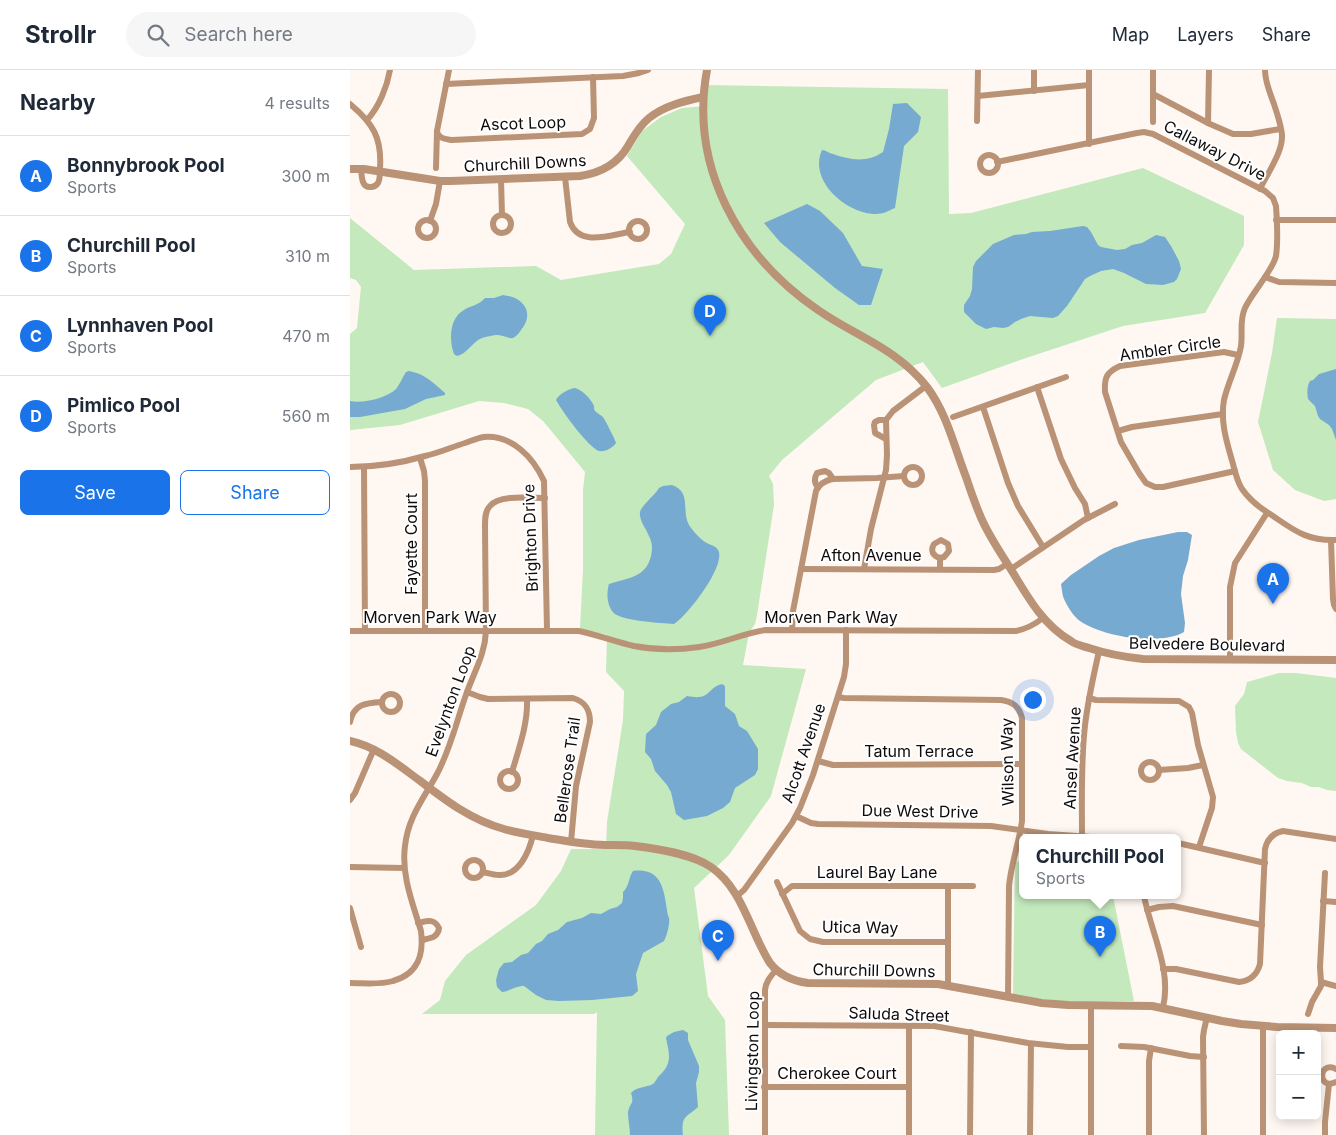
<!DOCTYPE html>
<meta charset="utf-8">
<style>
:root{--surface:#fff;--page:#f6f6f7;--text:#1f2937;--muted:#747a83;--line:#e0e1e3;--accent:#1a73e8}
body{margin:0;font-family:Inter,sans-serif;background:var(--page);color:var(--text)}
.controls{position:absolute;right:15px;bottom:15px;display:grid;overflow:hidden;border-radius:8px;box-shadow:0 2px 12px #0003}
.controls button{width:45px;height:45px;display:grid;place-items:center;padding:0;border:0;border-bottom:1px solid var(--line);background:var(--surface);color:var(--text);font:25px sans-serif}
.you{position:absolute;left:682px;top:629px;width:18px;height:18px;margin:-12px;border:4px solid #fff;border-radius:50%;background:#1a73e8;box-shadow:0 0 0 8px #1a73e833}
.badge{display:grid;place-items:center;width:32px;height:32px;border-radius:50%;background:var(--accent);color:#fff;font-size:16px;font-weight:700}
.pin{position:absolute;translate:-50% -41px;filter:drop-shadow(0 1px 2px #0008)}
.pin::after{content:'';position:absolute;top:26px;width:18px;height:15px;background:inherit;clip-path:polygon(0 0,100% 0,50% 100%)}
.popup{position:absolute;left:669px;top:764px;width:162px;height:65px;box-sizing:border-box;display:grid;place-content:center;border-radius:8px;background:var(--surface);filter:drop-shadow(0 1px 4px #0005);font-size:16px;white-space:nowrap;color:var(--muted)}
.popup b{font-size:19px;color:var(--text)}
.popup::after{content:'';position:absolute;left:50%;top:100%;margin-left:-10px;border:10px solid transparent;border-top-color:var(--surface)}
.list{margin:0;padding:0;list-style:none}
h2{display:flex;justify-content:space-between;align-items:center;height:65px;margin:0;padding:0 20px;font-size:21px}
h2 small{font-size:16px;font-weight:400;color:var(--muted)}
.list li{display:grid;grid-template-columns:32px 1fr auto;gap:15px;align-items:center;box-sizing:border-box;height:80px;padding:0 20px;border-top:1px solid var(--line)}
.list b{display:block;font-size:19px;white-space:nowrap}
.list p{margin:0;font-size:16px;white-space:nowrap;color:var(--muted)}
.list em{font-size:16px;font-style:normal;color:var(--muted)}
.actions{display:flex;gap:10px;padding:15px 20px}
.actions a{flex:1;padding:11px 0;border:1px solid var(--accent);border-radius:8px;text-align:center;font-size:18px;color:var(--accent)}
.actions .main{background:var(--accent);color:#fff}
.icon{flex:none;width:28px;height:28px;fill:none;stroke:currentColor;stroke-width:2;stroke-linecap:round;stroke-linejoin:round}
.map{position:relative;flex:none;width:986px;height:1065px;overflow:hidden}
header{display:flex;align-items:center;gap:30px;box-sizing:border-box;height:70px;padding:0 25px;background:var(--surface);border-bottom:1px solid var(--line)}
header strong{font-size:24px}
nav{display:flex;gap:28px;margin-inline-start:auto;font-size:18px}
.search{width:350px;height:45px;background:var(--page);display:flex;align-items:center;gap:12px;box-sizing:border-box;padding:0 18px;border-radius:28px;color:var(--muted);font-size:19px}
main{display:flex}
aside{flex:1;background:var(--surface)}
.map>svg:first-child{display:block}
.green{fill:#c3e9bd}
.water{fill:#76aad0}
.lines{fill:none;stroke-linecap:round;stroke-linejoin:round}
.minor{stroke:#ba9376;stroke-width:6}
.tertiary{stroke:#ba9376;stroke-width:8}
.labels{text-anchor:middle;stroke-width:4;stroke-linejoin:round;paint-order:stroke}
.street-label{font-size:16px;fill:#0e0b0a;stroke:#fff}
</style>
<header>
<strong>Strollr</strong>
<div class="search"><svg class="icon" aria-label="search" viewBox="0 0 24 24"><circle cx="10" cy="10" r="6"/><path d="M15 15l6 6"/></svg>Search here</div>
<nav><a>Map</a><a>Layers</a><a>Share</a></nav>
</header>
<main>
<aside>
<h2>Nearby<small>4 results</small></h2>
<ul class="list">
<li><span class="badge">A</span><div><b>Bonnybrook Pool</b><p>Sports</p></div><em>300 m</em></li>
<li><span class="badge">B</span><div><b>Churchill Pool</b><p>Sports</p></div><em>310 m</em></li>
<li><span class="badge">C</span><div><b>Lynnhaven Pool</b><p>Sports</p></div><em>470 m</em></li>
<li><span class="badge">D</span><div><b>Pimlico Pool</b><p>Sports</p></div><em>560 m</em></li>
</ul>
<div class="actions"><a class="main">Save</a><a>Share</a></div>
</aside>
<div class="map">
<svg width="986" height="1065" viewBox="0 0 986 1065">
<rect width="100%" height="100%" fill="#fff7f2"/>
<!-- green -->
<g class="green">
<path d="M 356,15 L 598,19 L 599,144 L 621,143 L 793,98 L 894,146 L 894,175 L 855,243 L 773,256 L 673,289 L 592,318 L 573,292 L 526,310 L 432,390 L 419,406 L 423,414 L 424,435 L 407,545 L 405,554 L 399,563 L 393,595 L 456,599 L 421,726 L 379,785 L 344,818 L 358,926 L 375,950 L 379,1065 L 245,1065 L 247,942 L 244,944 L 72,944 L 90,930 L 95,911 L 116,885 L 186,835 L 211,801 L 221,779 L 256,779 L 257,752 L 273,650 L 274,621 L 256,602 L 257,565 L 230,558 L 233,500 L 233,420 L 235,402 L 203,363 L 193,351 L 178,339 L 154,333 L 129,331 L 50,355 L 0,360 L 0,264 L 7,258 L 11,217 L 6,210 L 0,208 L 0,148 L 64,200 L 186,196 L 211,210 L 309,194 L 321,184 L 335,154 L 277,86 L 292,61 L 311,47 L 332,38 L 355,36 Z"/>
<path d="M 927,248 L 986,249 L 986,429 L 974,431 L 945,420 L 923,400 L 908,352 L 922,283 Z"/>
<path d="M 929,603 L 946,603 L 986,608 L 986,721 L 977,720 L 969,717 L 961,717 L 952,713 L 937,711 L 928,708 L 891,679 L 888,673 L 886,662 L 885,636 L 894,624 L 897,612 Z"/>
<path d="M 665,791 L 672,792 L 672,826 L 763,826 L 784,931 L 718,932 L 663,925 Z"/>
</g>
<!-- water -->
<g class="water">
<path d="M 557,33 L 571,47 L 568,62 L 554,76 L 545,138 C 538,141 533,144 526,144 C 497,144 458,111 472,80 C 476,80 478,83 483,84 C 500,90 517,93 533,82 L 539,59 L 543,34 Z"/>
<path d="M 457,134 L 470,141 L 493,163 L 512,196 L 533,199 L 521,235 L 509,235 L 485,218 L 430,172 L 414,153 Z"/>
<path d="M 733,156 L 737,157 L 741,162 L 748,175 L 751,177 L 767,180 L 775,179 L 782,175 L 792,173 L 806,165 L 815,167 L 821,176 L 829,191 L 831,199 L 827,209 L 824,212 L 813,215 L 796,214 L 774,203 L 763,199 L 751,201 L 740,206 L 735,209 L 717,236 L 708,246 L 703,248 L 680,246 L 671,249 L 665,252 L 658,257 L 653,258 L 644,257 L 636,259 L 626,254 L 614,242 L 614,235 L 620,226 L 622,219 L 623,197 L 626,191 L 643,174 L 664,165 L 676,164 L 682,162 L 700,161 Z"/>
<path d="M 153,225 C 157,226 161,226 165,228 C 179,235 181,248 171,260 C 169,263 167,266 163,268 C 158,269 153,265 148,265 C 143,265 136,267 132,268 C 122,272 117,284 107,286 L 104,284 C 99,271 99,248 114,240 C 118,237 124,236 129,233 C 131,232 133,230 135,228 L 144,228 Z"/>
<path d="M 986,299 L 986,370 L 982,359 L 979,355 L 970,349 L 968,346 L 965,336 L 958,329 C 957,322 957,316 960,311 L 963,310 L 969,304 Z"/>
<path d="M 59,301 C 76,304 83,313 95,323 L 95,325 L 76,329 L 55,339 L 10,347 L 0,347 L 0,331 C 12,334 37,328 46,319 C 50,314 52,308 56,302 Z"/>
<path d="M 225,318 C 232,320 240,328 243,334 C 246,340 242,337 246,342 C 248,344 251,345 253,347 C 256,352 264,367 266,373 C 262,378 256,382 249,381 C 238,377 212,341 206,330 C 209,324 218,319 225,318 Z"/>
<path d="M 322,415 C 342,422 331,441 339,455 C 342,460 350,469 355,472 C 359,475 365,475 368,480 C 377,495 337,546 324,554 C 310,553 276,551 265,544 C 257,537 256,524 259,514 C 277,508 296,508 301,486 C 303,478 302,471 298,464 C 295,457 289,450 290,442 C 292,435 305,425 309,418 L 313,416 Z"/>
<path d="M 828,462 L 837,462 L 842,465 L 838,490 L 833,506 L 831,524 L 835,553 L 834,562 C 810,576 753,567 730,551 C 724,547 717,536 714,529 C 712,525 712,519 711,514 L 721,505 L 749,486 L 764,478 L 789,470 Z"/>
<path d="M 372,614 L 375,616 L 375,636 L 385,644 L 389,656 L 397,661 L 408,679 L 408,699 L 405,705 L 385,718 L 380,732 L 373,738 L 357,746 L 334,750 L 326,744 L 321,722 L 317,715 L 305,701 L 301,689 L 295,682 L 296,664 L 306,655 L 311,642 L 321,634 L 329,632 L 337,626 C 362,631 356,618 372,614 Z"/>
<path d="M 283,801 C 311,797 314,819 317,840 C 317,843 318,845 319,848 C 320,854 317,865 314,871 L 293,883 L 286,904 L 288,921 L 282,926 L 242,930 L 209,931 L 196,930 L 186,925 L 174,916 C 165,916 160,921 152,922 L 147,917 L 146,910 L 149,899 L 154,893 L 162,892 L 171,885 L 178,883 L 186,874 L 192,871 L 198,864 L 208,860 L 217,852 L 232,848 L 241,843 L 251,844 L 260,839 L 267,837 L 272,833 L 273,828 L 273,822 C 280,815 278,808 283,801 Z"/>
<path d="M 333,960 L 338,963 L 338,970 L 349,996 L 349,1002 L 346,1013 L 348,1037 C 336,1048 331,1045 333,1065 L 280,1065 C 280,1058 278,1050 278,1043 C 279,1033 285,1035 281,1023 C 287,1016 296,1018 303,1014 C 306,1012 307,1007 310,1005 C 323,993 319,983 316,968 L 317,966 L 324,962 Z"/>
</g>
<g class="lines">
<!-- minor -->
<g class="minor">
<path d="M 684,0 L 684,21"/>
<path d="M 739,0 L 739,74"/>
<path d="M 803,0 L 803,52"/>
<path d="M 96,14 L 273,6 L 289,3 L 298,0"/>
<path d="M 803,24 L 860,54 L 883,64 L 901,64 L 930,59"/>
<path d="M 628,26 L 739,15"/>
<path d="M 0,34 C 23,53 32,68 30,98 C 30,103 30,110 28,113 C 26,116 24,117 21,117 C 11,118 12,106 11,99"/>
<path d="M 17,50 C 29,37 37,17 40,0"/>
<path d="M 627,51 L 628,0"/>
<path d="M 858,53 L 859,0"/>
<path d="M 87,61 C 88,69 96,69 102,70 L 232,64 L 240,59 L 244,48 L 243,7"/>
<circle cx="639" cy="94" r="9"/>
<path d="M 647,92 L 787,63 L 794,62 L 803,64 L 915,121 L 923,128 L 926,136 C 927,150 928,172 926,186 C 923,200 902,223 895,238 C 889,251 893,263 891,276 C 888,294 878,312 874,330 C 870,352 877,373 883,394 C 885,402 887,411 892,419 C 899,429 910,438 920,444 C 944,460 956,471 986,470"/>
<path d="M 86,98 L 87,61 L 99,0"/>
<path d="M 215,107 L 220,152 C 229,177 259,165 280,162"/>
<path d="M 151,109 L 152,145"/>
<path d="M 910,119 C 917,104 933,82 932,65 C 931,54 927,44 924,34 C 920,23 915,12 915,0"/>
<circle cx="152" cy="154" r="9"/>
<path d="M 926,150 L 986,150"/>
<circle cx="77" cy="159" r="9"/>
<path d="M 80,151 L 86,134 L 90,111"/>
<circle cx="288" cy="160" r="9"/>
<path d="M 915,207 L 929,212 L 986,213"/>
<path d="M 687,317 L 711,389 L 725,418 L 735,434 L 738,448"/>
<path d="M 633,337 L 658,413 L 668,436 L 693,477"/>
<path d="M 603,347 L 716,307"/>
<path d="M 536,350 L 529,350 L 525,352 L 524,355 L 525,363 L 536,369"/>
<path d="M 768,361 L 782,357 L 873,344"/>
<path d="M 70,388 L 74,401 L 75,411 L 75,561"/>
<path d="M 0,397 C 26,397 51,393 75,386 C 89,383 102,377 115,373 C 121,371 127,368 134,367 C 162,365 183,387 194,411 L 197,560"/>
<path d="M 14,397 L 15,561"/>
<circle cx="563" cy="406" r="9"/>
<path d="M 885,401 L 813,417 L 805,417 L 796,413 L 789,403 L 771,372 L 755,322 C 754,307 757,302 770,296 L 874,282 L 888,285"/>
<path d="M 468,418 C 464,413 464,408 467,403 L 475,401 L 479,403 L 483,409"/>
<path d="M 981,470 L 983,529 L 984,535 L 986,539"/>
<path d="M 451,499 L 644,500 L 649,499 L 657,494"/>
<path d="M 514,499 L 521,459 L 536,400 L 537,385 L 536,350 L 543,341 L 576,316"/>
<path d="M 590,499 L 590,488 C 583,486 580,481 584,474 L 591,470 L 598,474 L 599,481 L 594,487 L 590,488"/>
<path d="M 661,499 L 734,450 L 765,434"/>
<path d="M 442,560 L 443,541 L 466,421 C 469,414 474,411 482,409 L 527,408 L 554,406"/>
<path d="M 0,561 L 229,561 C 248,565 266,572 284,576 C 305,580 328,580 349,577 C 372,574 393,563 416,560 L 666,561 C 676,559 684,555 693,548"/>
<path d="M 880,589 L 880,517 L 885,493 L 917,443"/>
<path d="M 117,622 L 130,627 L 138,629 L 223,628 C 236,632 240,640 240,652 L 226,716 L 221,772"/>
<circle cx="41" cy="633" r="9"/>
<path d="M 488,627 L 494,628 L 651,630 C 663,632 669,636 672,648 L 672,751 C 669,773 661,794 659,816 L 658,927"/>
<path d="M 739,628 L 746,630 L 829,631 L 839,637 L 842,643 L 848,675 L 863,727 L 862,738 L 849,777"/>
<path d="M 0,652 C 4,634 15,633 32,632"/>
<path d="M 468,691 L 483,695 L 672,694"/>
<circle cx="800" cy="701" r="9"/>
<path d="M 809,700 L 838,698 L 853,695"/>
<circle cx="159" cy="710" r="9"/>
<path d="M 162,702 C 169,678 178,654 177,629"/>
<path d="M 0,730 L 5,723 L 24,679"/>
<path d="M 446,746 L 461,753 L 468,754 L 641,756 L 698,764 L 755,768"/>
<path d="M 732,767 C 732,733 731,699 734,666 C 736,637 743,609 749,581"/>
<path d="M 828,773 L 915,793"/>
<circle cx="124" cy="799" r="9"/>
<path d="M 0,797 L 54,798"/>
<path d="M 133,802 C 138,803 143,805 149,805 C 169,806 179,782 183,765"/>
<path d="M 427,812 L 450,861 L 460,869 L 473,872 L 598,872"/>
<path d="M 432,824 L 442,816 L 623,816"/>
<path d="M 387,826 L 394,820 L 442,753 L 450,738 L 463,705 L 494,607 L 496,594 L 496,560"/>
<path d="M 794,826 C 801,862 822,900 813,937"/>
<path d="M 973,831 L 986,832"/>
<path d="M 0,838 L 11,877"/>
<path d="M 797,840 L 809,837 L 823,836 L 912,855"/>
<path d="M 68,853 C 77,851 84,848 89,858 C 88,868 80,868 72,870"/>
<path d="M 813,899 L 826,899 L 889,912 C 900,911 907,905 910,894 L 915,779 C 917,770 923,763 933,761 L 986,769"/>
<path d="M 971,912 L 986,916"/>
<path d="M 0,913 C 14,913 30,915 43,911 C 68,904 74,885 71,861 C 63,834 51,805 55,776 C 58,747 74,728 87,704 C 101,678 107,649 117,622 C 125,600 135,584 136,561 L 135,456 C 135,449 135,441 140,436 C 149,424 181,428 195,428"/>
<path d="M 598,916 L 598,816"/>
<path d="M 958,944 L 962,932 L 971,916 L 971,912 L 970,897 L 975,803"/>
<path d="M 415,955 L 584,956 L 678,973 L 718,977 L 741,977"/>
<path d="M 771,976 L 794,977 L 840,986 L 854,987"/>
<path d="M 986,999 C 968,990 967,1021 986,1012"/>
<path d="M 414,1017 L 559,1017"/>
<path d="M 415,1065 L 415,920 C 416,911 421,906 426,900"/>
<path d="M 559,1065 L 559,956"/>
<path d="M 620,1065 L 621,962"/>
<path d="M 680,1065 L 681,974"/>
<path d="M 741,1065 L 741,935"/>
<path d="M 799,1065 L 799,991 L 801,978"/>
<path d="M 854,1065 L 853,967 L 854,960 L 857,947"/>
<path d="M 913,1065 L 913,956"/>
<path d="M 975,1065 L 975,1052 L 979,1014"/>
</g>
<!-- tertiary -->
<g class="tertiary">
<path d="M 357,0 C 339,97 389,186 468,240 C 507,267 546,278 577,317 C 597,344 604,376 616,407 C 621,422 626,437 633,452 C 642,471 654,488 665,506 C 680,531 695,556 721,571 C 726,575 733,576 739,578 C 757,584 774,587 793,589 L 986,590"/>
<path d="M 0,99 L 14,99 L 90,111 L 101,111 L 230,106 C 250,103 267,95 278,76 C 284,66 289,56 299,48 C 314,36 334,31 353,27"/>
<path d="M 0,671 C 27,677 47,694 69,710 C 95,730 121,750 154,759 C 168,763 183,765 198,768 C 212,770 226,773 240,774 C 255,776 270,774 285,776 C 309,779 342,784 361,797 C 393,819 400,862 420,893 C 430,906 443,911 458,913 L 588,914 L 692,933 L 718,935 L 802,936 L 872,951 L 891,954 L 927,957 L 986,958"/>
</g>
</g>
<g class="labels">
<!-- street labels -->
<g class="street-label">
<text transform="translate(173 53) rotate(-2)" y="6">Ascot Loop</text>
<text transform="translate(865 80) rotate(27)" y="6">Callaway Drive</text>
<text transform="translate(175 93) rotate(-3)" y="6">Churchill Downs</text>
<text transform="translate(820 278) rotate(-8)" y="6">Ambler Circle</text>
<text transform="translate(180 468) rotate(-92)" y="6">Brighton Drive</text>
<text transform="translate(61 474) rotate(-90)" y="6">Fayette Court</text>
<text x="521" y="491">Afton Avenue</text>
<text x="80" y="553">Morven Park Way</text>
<text x="481" y="553">Morven Park Way</text>
<text transform="translate(857 574) rotate(1)" y="6">Belvedere Boulevard</text>
<text transform="translate(100 631) rotate(-70)" y="6">Evelynton Loop</text>
<text x="569" y="687">Tatum Terrace</text>
<text transform="translate(453 683) rotate(-71)" y="6">Alcott Avenue</text>
<text transform="translate(722 688) rotate(-87)" y="6">Ansel Avenue</text>
<text transform="translate(657 692) rotate(-91)" y="6">Wilson Way</text>
<text transform="translate(217 700) rotate(-82)" y="6">Bellerose Trail</text>
<text transform="translate(570 741) rotate(1)" y="6">Due West Drive</text>
<text x="527" y="808">Laurel Bay Lane</text>
<text transform="translate(510 857) rotate(1)" y="6">Utica Way</text>
<text transform="translate(524 900) rotate(1)" y="6">Churchill Downs</text>
<text transform="translate(549 944) rotate(2)" y="6">Saluda Street</text>
<text transform="translate(402 981) rotate(-89)" y="6">Livingston Loop</text>
<text x="487" y="1009">Cherokee Court</text>
</g>
</g>
</svg>
<div class="controls">
<button>+</button>
<button>−</button>
</div>
<div class="you"></div>
<div class="pin badge" style="left:923px;top:534px">A</div>
<div class="pin badge" style="left:750px;top:887px">B</div>
<div class="popup"><b>Churchill Pool</b>Sports</div>
<div class="pin badge" style="left:368px;top:891px">C</div>
<div class="pin badge" style="left:360px;top:266px">D</div>
</div>
</main>
